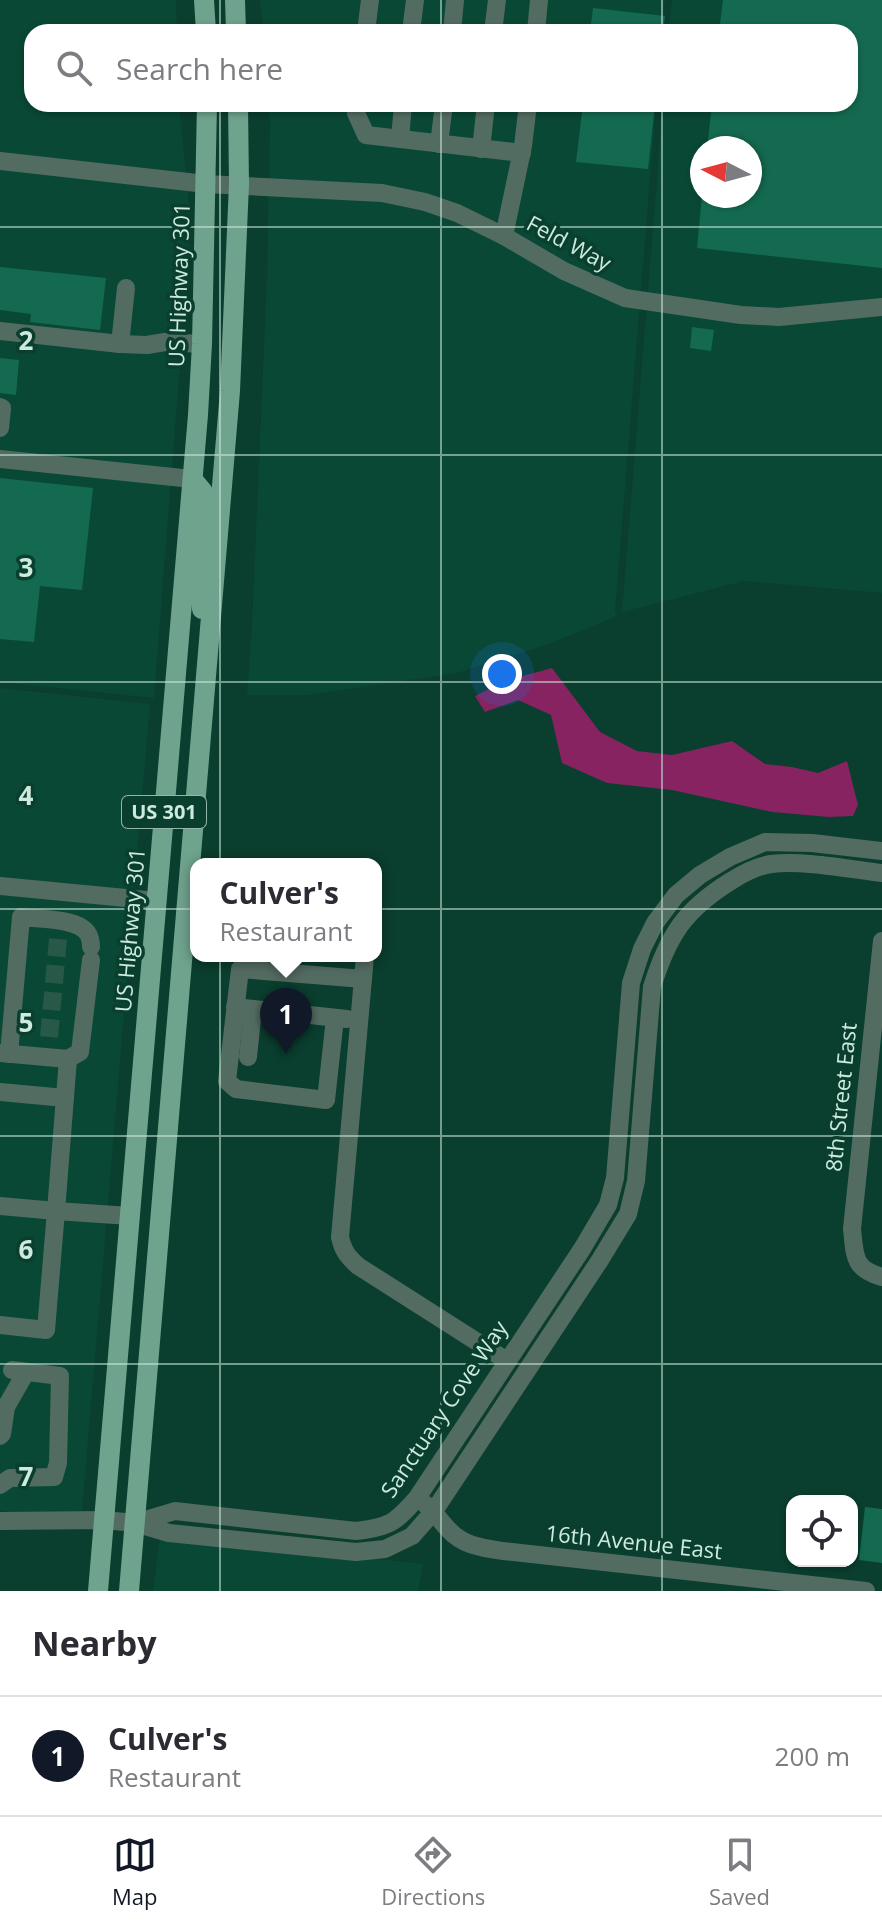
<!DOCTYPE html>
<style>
:root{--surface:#fff;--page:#f7f7f7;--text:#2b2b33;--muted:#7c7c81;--line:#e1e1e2;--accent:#111827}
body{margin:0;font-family:"Open Sans",sans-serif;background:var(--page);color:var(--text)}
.controls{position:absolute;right:24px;bottom:24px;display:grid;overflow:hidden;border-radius:16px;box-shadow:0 2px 6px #0004}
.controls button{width:72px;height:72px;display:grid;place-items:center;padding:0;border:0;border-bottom:2px solid var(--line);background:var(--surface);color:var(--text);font:40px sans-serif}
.compass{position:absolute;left:690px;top:136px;width:72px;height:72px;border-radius:50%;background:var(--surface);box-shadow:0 2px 6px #0004;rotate:276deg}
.you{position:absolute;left:502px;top:674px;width:28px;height:28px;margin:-20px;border:6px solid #fff;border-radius:50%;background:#1a73e8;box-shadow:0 0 0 12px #1a73e833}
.badge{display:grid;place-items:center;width:52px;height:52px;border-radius:50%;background:var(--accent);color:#fff;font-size:26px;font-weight:700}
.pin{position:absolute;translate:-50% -66px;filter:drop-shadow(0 2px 4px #0008)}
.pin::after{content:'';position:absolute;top:42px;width:28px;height:24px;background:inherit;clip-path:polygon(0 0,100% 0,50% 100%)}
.popup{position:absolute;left:190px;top:858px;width:192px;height:104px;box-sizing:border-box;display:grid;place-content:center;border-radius:16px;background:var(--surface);filter:drop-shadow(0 2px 6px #0005);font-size:26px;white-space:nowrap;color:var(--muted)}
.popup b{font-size:30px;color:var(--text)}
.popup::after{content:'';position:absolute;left:50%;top:100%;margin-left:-16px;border:16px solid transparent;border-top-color:var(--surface)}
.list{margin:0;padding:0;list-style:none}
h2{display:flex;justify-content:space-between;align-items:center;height:104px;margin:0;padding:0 32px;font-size:34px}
h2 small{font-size:26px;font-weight:400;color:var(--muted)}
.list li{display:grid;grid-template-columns:52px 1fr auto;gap:24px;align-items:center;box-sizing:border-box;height:120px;padding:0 32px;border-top:2px solid var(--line)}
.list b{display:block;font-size:30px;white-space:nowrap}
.list p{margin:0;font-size:26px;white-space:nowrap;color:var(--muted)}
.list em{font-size:26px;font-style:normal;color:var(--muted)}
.icon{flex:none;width:44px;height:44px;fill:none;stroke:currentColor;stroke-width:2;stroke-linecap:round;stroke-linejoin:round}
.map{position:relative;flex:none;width:882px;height:1591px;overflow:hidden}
.search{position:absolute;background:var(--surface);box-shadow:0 2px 6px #0004;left:24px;right:24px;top:24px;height:88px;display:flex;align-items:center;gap:20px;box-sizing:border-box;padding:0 28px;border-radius:24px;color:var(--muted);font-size:30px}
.sheet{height:224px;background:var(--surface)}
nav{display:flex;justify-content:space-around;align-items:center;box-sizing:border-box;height:112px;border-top:2px solid var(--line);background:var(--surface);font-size:22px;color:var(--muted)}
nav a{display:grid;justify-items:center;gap:4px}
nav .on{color:var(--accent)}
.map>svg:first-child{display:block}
.built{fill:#094835;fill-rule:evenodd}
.water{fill:#862360}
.building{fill:#146a50}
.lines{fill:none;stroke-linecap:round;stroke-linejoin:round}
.minor-tunnel{stroke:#275848;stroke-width:18;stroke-dasharray:18 9;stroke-linecap:butt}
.minor{stroke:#536c62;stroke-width:18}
.major{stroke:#6fa38e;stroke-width:20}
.grid{fill:none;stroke:#ccebde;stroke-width:2;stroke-opacity:0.55}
.labels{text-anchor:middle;stroke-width:7;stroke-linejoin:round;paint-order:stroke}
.shield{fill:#0a3e2e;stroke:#92b7a9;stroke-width:2}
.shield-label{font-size:20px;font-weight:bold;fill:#ccebde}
.street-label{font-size:22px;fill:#ccebde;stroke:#0a3e2e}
.grid-label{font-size:26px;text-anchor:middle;font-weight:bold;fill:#ccebde;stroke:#0a3e2e;stroke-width:7;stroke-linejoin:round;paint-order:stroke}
</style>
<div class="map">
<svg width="882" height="1591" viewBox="0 0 882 1591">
<rect width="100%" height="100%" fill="#0a3e2e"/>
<!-- built -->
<g class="built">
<path d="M 0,0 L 176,0 L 177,32 L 32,32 L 32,104 L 179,104 L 191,223 L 154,698 L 0,682 Z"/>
<path d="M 260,0 L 665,0 L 662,32 L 263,32 Z"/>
<path d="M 672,0 L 882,0 L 882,593 L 744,581 L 622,612 L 663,104 L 850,104 L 850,32 L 669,32 ZM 702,148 L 750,148 L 750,196 L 702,196 Z"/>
<path d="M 269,104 L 656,104 L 615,611 L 617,616 L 552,643 L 457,673 L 308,695 L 247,695 L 252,626 L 267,277 L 270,123 Z"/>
<path d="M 0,688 L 150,704 L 134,892 L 0,879 Z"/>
<path d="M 0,894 L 133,906 L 82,1512 L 21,1513 L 0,1511 Z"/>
<path d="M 160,1538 L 370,1558 L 423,1564 L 418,1591 L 153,1591 Z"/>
</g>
<!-- water -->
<path class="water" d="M 552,668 L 600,732 L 637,751 L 672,755 L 732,741 L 765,764 L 792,767 L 818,773 L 847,761 L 858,805 L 853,816 L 829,817 L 772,812 L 672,790 L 607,783 L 562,763 L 551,715 L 518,700 L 485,712 L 475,696 L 508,680 Z"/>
<!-- building -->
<g class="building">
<path d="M 723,0 L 882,0 L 882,268 L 697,248 L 702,196 L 750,196 L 750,148 L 707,148 L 712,104 L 850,104 L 850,32 L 719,32 Z"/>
<path d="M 593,8 L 665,16 L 663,32 L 590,32 Z"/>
<path d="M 583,104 L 655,104 L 648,169 L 576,162 Z"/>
<path d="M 0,267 L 106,278 L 100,330 L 30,322 L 31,314 L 0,310 Z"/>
<path d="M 692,327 L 714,330 L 711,351 L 690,348 Z"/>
<path d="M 0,358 L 19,360 L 16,395 L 0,393 Z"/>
<path d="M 0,478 L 93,488 L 82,590 L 40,586 L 34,642 L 0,639 Z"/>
<path d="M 865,1507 L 882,1509 L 882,1563 L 859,1560 Z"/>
</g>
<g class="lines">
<!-- minor-tunnel -->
<path class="minor-tunnel" d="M 49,1037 L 58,939"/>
<!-- minor -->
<g class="minor">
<path d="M 366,32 L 370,0"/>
<path d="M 411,32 L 415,0"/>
<path d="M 452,32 L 455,0"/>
<path d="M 493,32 L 497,0"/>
<path d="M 536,32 L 539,0"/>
<path d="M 357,104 L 356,113 L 366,135 L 522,153"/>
<path d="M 400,139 L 403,104"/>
<path d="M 439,144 L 444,104"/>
<path d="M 481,149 L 486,104"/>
<path d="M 0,161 L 206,184 L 382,193 L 425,202 L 457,213 L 504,236 L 564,271 L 625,298 L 741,315 L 779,317 L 882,307"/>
<path d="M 504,236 L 523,146 L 528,104"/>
<path d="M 0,331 L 120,344 L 147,345 L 165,342 L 202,344"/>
<path d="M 120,344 L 126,288"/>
<path d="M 0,407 L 2,408 L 0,428"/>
<path d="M 0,459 L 192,479"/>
<path d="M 0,886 L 157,901"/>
<path d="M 882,941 L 852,1229 C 855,1256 853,1269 882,1277"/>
<path d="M 365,956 L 340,1237 C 343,1251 348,1257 358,1266 L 507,1361"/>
<path d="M 235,1007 L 347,1019"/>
<path d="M 335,1018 L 326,1100 L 236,1089 L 227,1081 L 240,969 L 363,979"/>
<path d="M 0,1053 L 68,1059 L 80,1052 L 91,960"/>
<path d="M 9,1054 L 21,917 C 39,919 79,918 88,934 C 90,936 91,944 91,947"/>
<path d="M 248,1057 L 253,1009"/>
<path d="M 0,1092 L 65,1098"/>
<path d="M 0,1206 L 56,1211 L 68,1059"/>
<path d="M 0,1325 L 46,1330 L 56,1211 L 130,1216"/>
<path d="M 0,1436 L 2,1434 L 6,1407 L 26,1372"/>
<path d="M 0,1485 L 10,1478 L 54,1477 L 58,1463 L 60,1376 L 12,1370"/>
<path d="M 425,1504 C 435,1512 440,1521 448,1529 C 463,1546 482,1548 503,1551 L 866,1591"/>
<path d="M 0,1521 L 104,1520 L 135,1523 L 169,1533 L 356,1552 L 385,1549 L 412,1536 L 434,1511 L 600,1260 L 628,1214 L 636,1181 L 652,987 C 668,936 684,910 731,881 C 742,874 758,866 771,864 C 802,860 849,869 882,873"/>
<path d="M 135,1523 L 175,1511 L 356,1531 C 390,1527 395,1523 417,1498 L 582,1249 L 608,1205 L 615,1178 L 631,983 L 642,949 L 655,923 L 676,895 L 700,875 L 730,857 L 765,842 L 812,843 L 882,851"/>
</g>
<!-- major -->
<g class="major">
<path d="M 204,0 L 206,32"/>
<path d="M 235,0 L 236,32"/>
<path d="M 193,480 L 203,492 L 204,506 L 199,578 L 202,609"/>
<path d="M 98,1591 L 198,415 L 202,344 L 207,104"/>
<path d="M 129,1591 L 230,391 L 239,184 L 238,104"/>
</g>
</g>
<!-- grid -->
<path class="grid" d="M 220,0 L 220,32M 441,0 L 441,32M 662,0 L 662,32M 220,104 L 220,1591M 441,104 L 441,1591M 662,104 L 662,1591M 0,227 L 882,227M 0,455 L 882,455M 0,682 L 882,682M 0,909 L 882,909M 0,1136 L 882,1136M 0,1364 L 882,1364"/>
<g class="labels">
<!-- shield labels -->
<rect class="shield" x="122" y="796" width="84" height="32" rx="6"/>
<g class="shield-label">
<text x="164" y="819">US 301</text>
</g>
<!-- street labels -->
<g class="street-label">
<text transform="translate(569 243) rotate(28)" y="8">Feld Way</text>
<text transform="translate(179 285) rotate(-88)" y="8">US Highway 301</text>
<text transform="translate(130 930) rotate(-85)" y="8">US Highway 301</text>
<text transform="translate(841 1097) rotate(-84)" y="8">8th Street East</text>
<text transform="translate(444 1409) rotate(-56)" y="8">Sanctuary Cove Way</text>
<text transform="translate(634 1542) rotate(6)" y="8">16th Avenue East</text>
</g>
</g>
<g class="grid-label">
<text x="26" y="350">2</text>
<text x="26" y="577">3</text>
<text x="26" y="805">4</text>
<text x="26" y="1032">5</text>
<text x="26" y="1259">6</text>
<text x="26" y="1486">7</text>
</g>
</svg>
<div class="controls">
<button><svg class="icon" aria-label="locate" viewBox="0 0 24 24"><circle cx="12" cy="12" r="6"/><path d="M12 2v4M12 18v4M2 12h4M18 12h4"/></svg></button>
</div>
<svg class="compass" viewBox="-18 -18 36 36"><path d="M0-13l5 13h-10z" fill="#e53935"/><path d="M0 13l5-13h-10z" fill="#7c7c81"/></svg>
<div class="you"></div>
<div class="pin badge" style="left:286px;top:1054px">1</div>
<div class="popup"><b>Culver's</b>Restaurant</div>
<div class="search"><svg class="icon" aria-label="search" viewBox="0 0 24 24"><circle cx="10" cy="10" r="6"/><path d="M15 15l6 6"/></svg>Search here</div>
</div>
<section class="sheet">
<h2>Nearby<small></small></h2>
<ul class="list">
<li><span class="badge">1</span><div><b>Culver's</b><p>Restaurant</p></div><em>200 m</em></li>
</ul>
</section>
<nav>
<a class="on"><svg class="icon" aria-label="map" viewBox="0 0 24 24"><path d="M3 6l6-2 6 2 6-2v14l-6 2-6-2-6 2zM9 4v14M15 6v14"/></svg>Map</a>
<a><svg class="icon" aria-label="directions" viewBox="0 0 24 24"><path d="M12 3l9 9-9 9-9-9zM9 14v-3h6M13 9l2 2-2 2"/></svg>Directions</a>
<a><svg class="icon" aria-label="saved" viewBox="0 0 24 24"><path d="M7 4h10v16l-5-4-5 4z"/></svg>Saved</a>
</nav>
